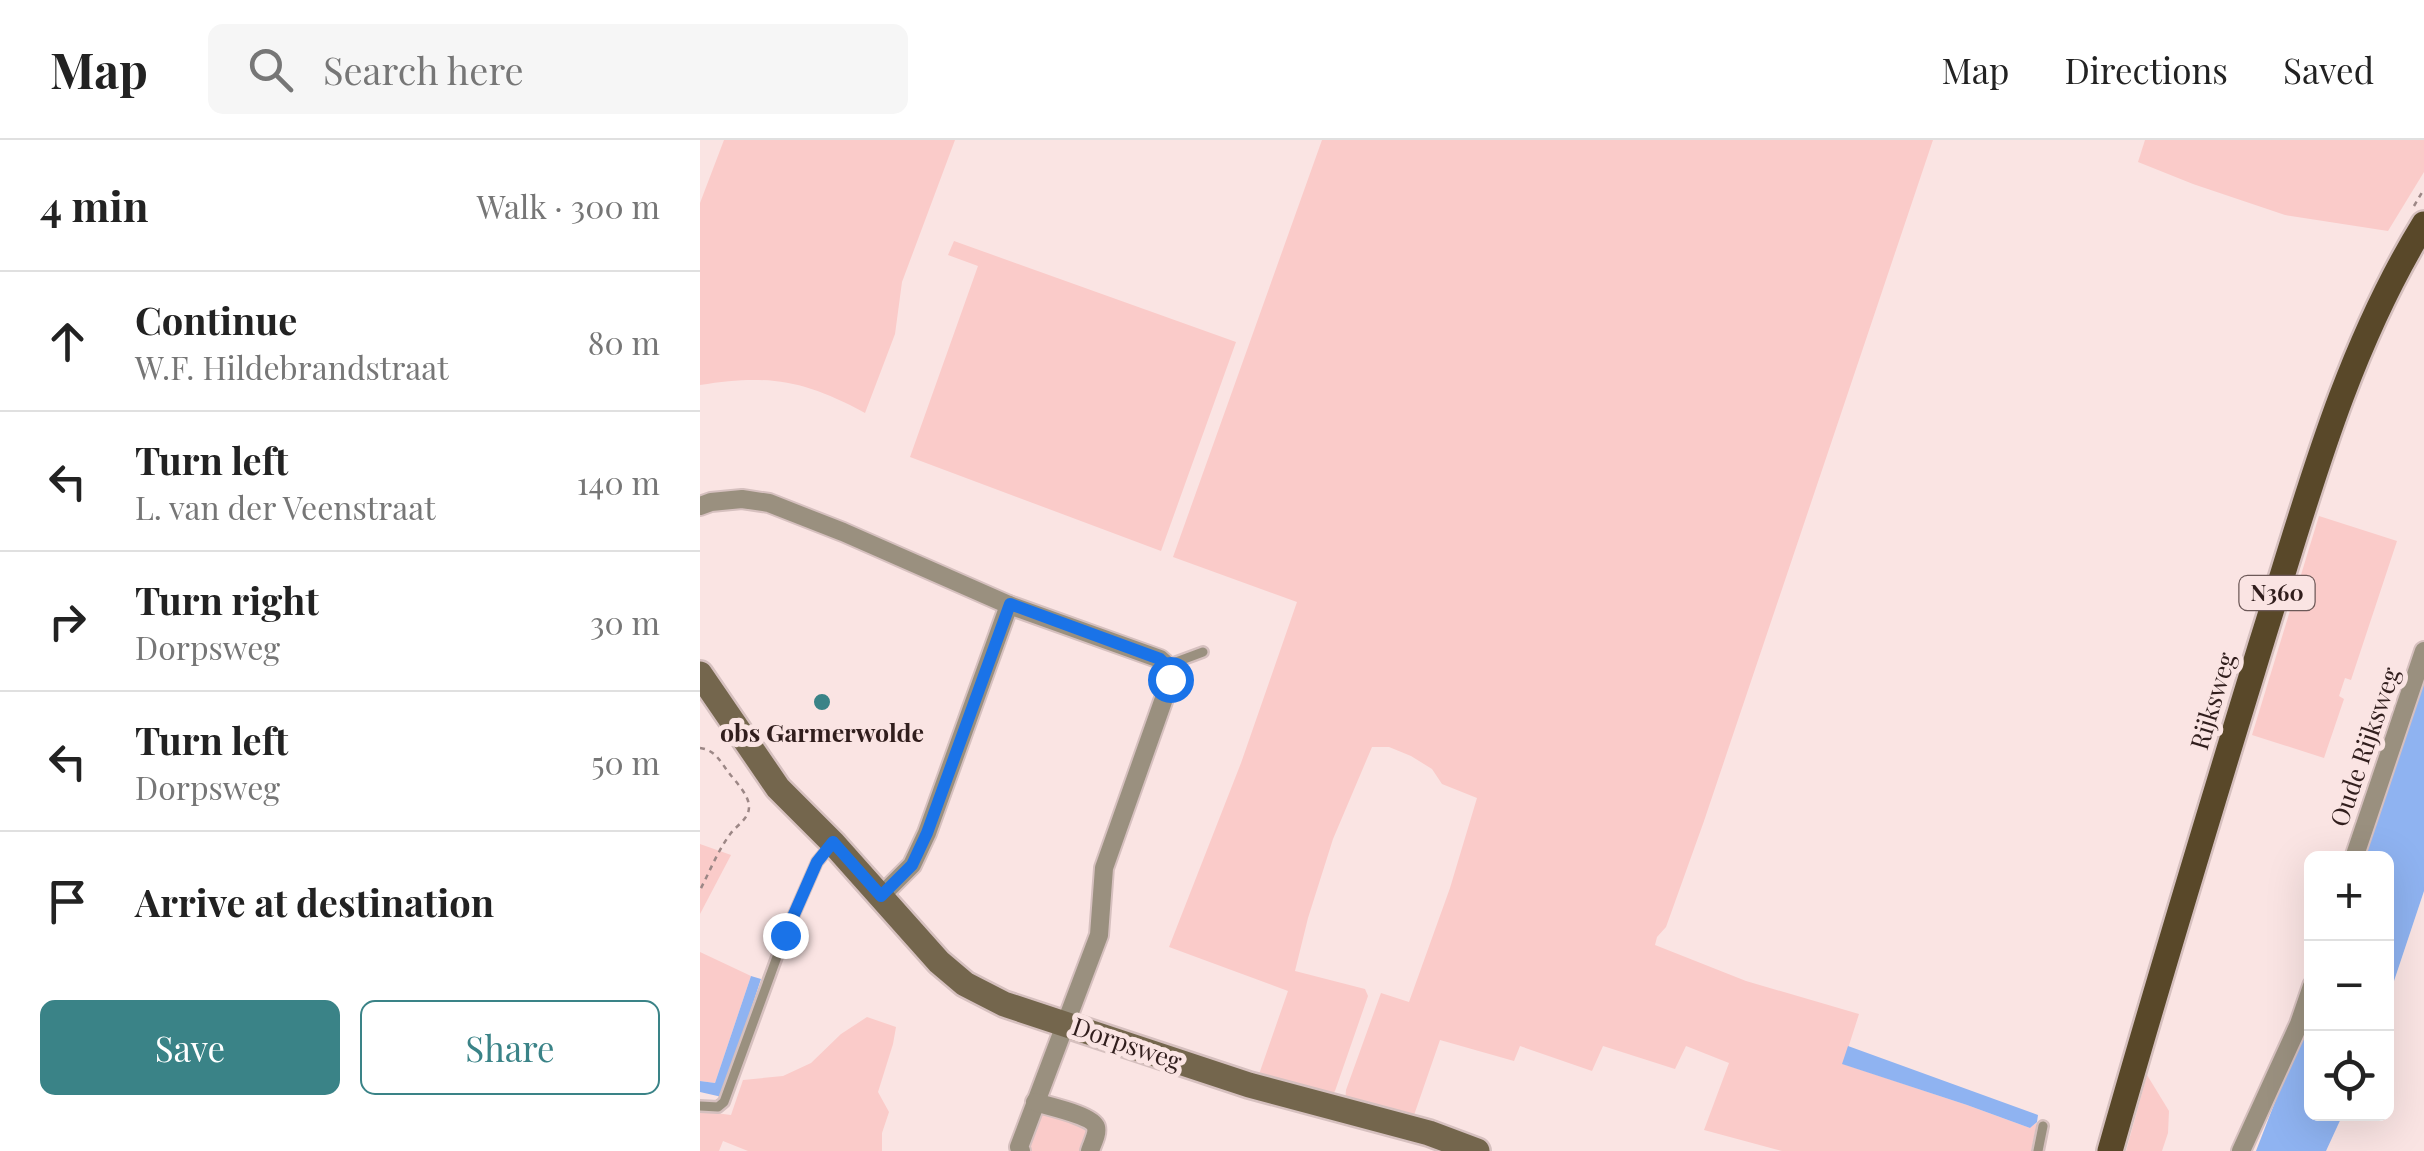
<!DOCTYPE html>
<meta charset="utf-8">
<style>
:root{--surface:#fff;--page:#f6f6f6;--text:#222;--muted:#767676;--line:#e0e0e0;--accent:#3a8387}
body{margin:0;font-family:"Playfair Display",serif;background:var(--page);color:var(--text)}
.controls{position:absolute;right:30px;bottom:30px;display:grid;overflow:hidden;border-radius:15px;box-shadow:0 10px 40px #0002}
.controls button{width:90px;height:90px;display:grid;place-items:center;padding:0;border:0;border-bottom:2px solid var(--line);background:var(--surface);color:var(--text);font:50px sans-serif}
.stop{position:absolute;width:30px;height:30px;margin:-22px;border:8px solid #1a73e8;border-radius:50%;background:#fff}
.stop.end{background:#1a73e8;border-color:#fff;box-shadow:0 2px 10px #0008}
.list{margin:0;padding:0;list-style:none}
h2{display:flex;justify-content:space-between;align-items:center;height:130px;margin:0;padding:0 40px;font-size:42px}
h2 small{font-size:32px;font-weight:400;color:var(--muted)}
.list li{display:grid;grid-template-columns:65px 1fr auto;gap:30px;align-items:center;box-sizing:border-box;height:140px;padding:0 40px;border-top:2px solid var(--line)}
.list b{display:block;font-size:38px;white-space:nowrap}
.list p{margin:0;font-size:32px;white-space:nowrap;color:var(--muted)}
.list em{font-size:32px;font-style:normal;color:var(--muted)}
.actions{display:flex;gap:20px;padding:30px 40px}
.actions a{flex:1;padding:22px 0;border:2px solid var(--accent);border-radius:15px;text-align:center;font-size:35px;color:var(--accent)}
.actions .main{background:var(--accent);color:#fff}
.icon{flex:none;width:55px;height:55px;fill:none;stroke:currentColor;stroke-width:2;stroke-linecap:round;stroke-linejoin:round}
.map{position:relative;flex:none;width:1724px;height:1011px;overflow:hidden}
header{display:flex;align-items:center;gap:60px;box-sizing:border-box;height:140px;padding:0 50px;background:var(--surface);border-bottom:2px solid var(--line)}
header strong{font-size:48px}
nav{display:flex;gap:55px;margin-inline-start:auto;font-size:35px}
.search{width:700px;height:90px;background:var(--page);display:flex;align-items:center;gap:25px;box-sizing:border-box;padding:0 35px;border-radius:15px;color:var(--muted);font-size:38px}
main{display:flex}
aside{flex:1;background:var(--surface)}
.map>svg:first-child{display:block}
.green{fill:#facbc9}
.water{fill:#8fb3f1}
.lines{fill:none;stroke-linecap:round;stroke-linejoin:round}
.lane-casing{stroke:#d6c0bf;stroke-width:14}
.street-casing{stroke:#d6c0bf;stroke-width:22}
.secondary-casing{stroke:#d6c0bf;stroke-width:30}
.primary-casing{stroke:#d6c0bf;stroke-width:30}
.path{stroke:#9c8786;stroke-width:2.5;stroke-dasharray:5 5;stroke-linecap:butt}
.lane{stroke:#9a907f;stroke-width:9}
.street{stroke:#9a907f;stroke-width:18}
.secondary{stroke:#74664d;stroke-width:25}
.primary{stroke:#594829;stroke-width:25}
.route{stroke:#1a73e8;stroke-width:12}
.poi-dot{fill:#3a8387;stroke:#fae4e3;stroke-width:4}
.labels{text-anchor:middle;stroke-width:10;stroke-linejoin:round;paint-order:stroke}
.shield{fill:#fae4e3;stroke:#6d5958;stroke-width:2.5}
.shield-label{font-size:22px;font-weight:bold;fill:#311e1d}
.street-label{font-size:25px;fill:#311e1d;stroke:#fae4e3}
.poi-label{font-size:25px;font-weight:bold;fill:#311e1d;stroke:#fae4e3}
</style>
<header>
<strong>Map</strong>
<div class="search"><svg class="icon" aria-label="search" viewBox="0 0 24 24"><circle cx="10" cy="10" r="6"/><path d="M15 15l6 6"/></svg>Search here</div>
<nav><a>Map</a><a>Directions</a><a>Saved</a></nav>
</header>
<main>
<aside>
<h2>4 min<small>Walk · 300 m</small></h2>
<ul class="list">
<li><svg class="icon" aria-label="ahead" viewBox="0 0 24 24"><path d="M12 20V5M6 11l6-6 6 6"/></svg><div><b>Continue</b><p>W.F. Hildebrandstraat</p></div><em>80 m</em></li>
<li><svg class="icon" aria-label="left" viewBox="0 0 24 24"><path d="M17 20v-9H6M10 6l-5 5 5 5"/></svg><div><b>Turn left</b><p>L. van der Veenstraat</p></div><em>140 m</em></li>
<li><svg class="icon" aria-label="right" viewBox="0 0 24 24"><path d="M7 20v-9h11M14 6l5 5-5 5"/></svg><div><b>Turn right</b><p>Dorpsweg</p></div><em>30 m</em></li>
<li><svg class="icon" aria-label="left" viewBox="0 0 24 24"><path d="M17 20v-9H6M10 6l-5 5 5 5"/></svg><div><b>Turn left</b><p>Dorpsweg</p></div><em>50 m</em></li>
<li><svg class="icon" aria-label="arrive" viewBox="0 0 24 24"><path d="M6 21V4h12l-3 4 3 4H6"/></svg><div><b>Arrive at destination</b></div></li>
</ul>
<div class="actions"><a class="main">Save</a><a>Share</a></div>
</aside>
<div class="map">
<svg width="1724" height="1011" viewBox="0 0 1724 1011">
<rect width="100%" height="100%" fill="#fae4e3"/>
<!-- green -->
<g class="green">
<path d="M 24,0 L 255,0 L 202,142 L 195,194 L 165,273 C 104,240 68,234 0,245 L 0,63 Z"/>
<path d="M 622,0 L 1233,0 L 1004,681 L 966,787 L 957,797 L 955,805 L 1046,841 L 1159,874 L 1143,924 L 1267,965 L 1330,988 L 1337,982 L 1331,1011 L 1082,1011 L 1004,990 L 1029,923 L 986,906 L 975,929 L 903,906 L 892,931 L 820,906 L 814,921 L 740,900 L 713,978 L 645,962 L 646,950 L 681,853 L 709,862 L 750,748 L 777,658 L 742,644 L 732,629 L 711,616 L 689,607 L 672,607 L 633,699 L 608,778 L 595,831 L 665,849 L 668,856 L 635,951 L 630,958 L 557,940 L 588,851 L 469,807 L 541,623 L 597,462 L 473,417 Z"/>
<path d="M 1445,0 L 1724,0 L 1724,32 L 1688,91 L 1585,75 L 1493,44 L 1438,22 Z"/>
<path d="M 254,101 L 536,202 L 461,411 L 210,317 L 278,126 L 248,115 Z"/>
<path d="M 1619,376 L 1697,401 L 1651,540 L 1645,538 L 1639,556 L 1644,559 L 1624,618 L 1552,595 Z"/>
<path d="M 0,704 L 31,715 L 0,774 Z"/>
<path d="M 0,812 L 51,836 L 15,943 L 0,941 Z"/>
<path d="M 167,877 L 196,887 L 193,904 L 178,952 L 189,972 L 182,993 L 182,1011 L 48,1011 L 23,1001 L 19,1011 L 0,1011 L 0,971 L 31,975 L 43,940 L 83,936 L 111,923 L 141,894 Z"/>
<path d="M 1447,935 L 1469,971 L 1468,993 L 1462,1011 L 1426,1011 Z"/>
<path d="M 340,969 L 390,985 L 383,1011 L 325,1011 Z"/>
</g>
<!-- water -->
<g class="water">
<path d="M 1724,532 L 1724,751 L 1687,862 L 1686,718 L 1665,718 Z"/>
<path d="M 51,836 L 61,839 L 22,957 L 0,952 L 0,941 L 15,943 Z"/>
<path d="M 1611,877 L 1612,974 L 1643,974 L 1626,1011 L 1556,1011 L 1587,931 Z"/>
<path d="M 1148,906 L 1338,975 L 1337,982 L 1330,988 L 1267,965 L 1142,924 Z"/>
</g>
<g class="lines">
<defs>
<g id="lane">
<path d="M 468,525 L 503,512"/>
<path d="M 0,966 L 18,967 L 24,962 L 85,795 L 117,722 L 132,704"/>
<path d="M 1338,1011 L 1343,986"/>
</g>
<g id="street">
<path d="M 0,366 L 11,362 L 42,359 L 69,363 L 143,392 L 309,465 L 460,519 C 472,528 470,537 467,550 L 404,728 L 399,795 L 319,1007 L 321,1011"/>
<path d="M 1654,718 L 1724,511"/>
<path d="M 181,756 L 212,725 L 227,693 L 309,465"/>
<path d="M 335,962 C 347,966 392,975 396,987 C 398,994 392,1004 390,1011"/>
<path d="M 1541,1011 L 1599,884 L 1612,846"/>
</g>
<path id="secondary" d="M 0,534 L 78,648 L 133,703 L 239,822 L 265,844 L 304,864 L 549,945 L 729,993 L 777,1011"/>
<path id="primary" d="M 1410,1011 C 1458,840 1510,671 1562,501 C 1607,358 1645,212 1724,84"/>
</defs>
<!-- lane casing -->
<use href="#lane" class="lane-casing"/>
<!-- street casing -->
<use href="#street" class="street-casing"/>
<!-- secondary casing -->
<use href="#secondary" class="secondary-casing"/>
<!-- primary casing -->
<use href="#primary" class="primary-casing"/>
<!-- path -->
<g class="path">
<path d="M 1714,66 L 1724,49"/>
<path d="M 0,608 C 15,610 20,621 29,633 C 36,642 49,655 49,667 C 49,679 37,685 31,693 C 18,710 10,731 0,750"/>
</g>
<!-- lane -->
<use href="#lane" class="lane"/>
<!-- street -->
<use href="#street" class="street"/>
<!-- secondary -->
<use href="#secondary" class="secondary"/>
<!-- primary -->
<use href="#primary" class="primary"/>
</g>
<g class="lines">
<!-- route -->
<path class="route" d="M 85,795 L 117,722 L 133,702 L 181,756 L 212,725 L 227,693 L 310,464 L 460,519 L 467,526 L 470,539"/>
</g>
<!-- markers -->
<circle class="poi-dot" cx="122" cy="562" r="10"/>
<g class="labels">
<!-- shield labels -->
<rect class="shield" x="1539.5" y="436" width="75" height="34" rx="8"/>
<g class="shield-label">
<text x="1577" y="461">N360</text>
</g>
<!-- street labels -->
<g class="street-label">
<text transform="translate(1513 561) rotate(-73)" y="9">Rijksweg</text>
<text transform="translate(1665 607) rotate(-71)" y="9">Oude Rijksweg</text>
<text transform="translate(427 904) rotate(19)" y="9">Dorpsweg</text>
</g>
<!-- poi labels -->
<g class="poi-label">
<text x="122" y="602">obs Garmerwolde</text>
</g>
</g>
</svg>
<div class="controls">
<button>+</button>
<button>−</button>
<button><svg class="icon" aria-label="locate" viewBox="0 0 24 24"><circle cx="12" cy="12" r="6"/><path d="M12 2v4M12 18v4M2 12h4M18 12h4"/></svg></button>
</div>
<div class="stop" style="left:470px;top:539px"></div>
<div class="stop end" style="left:85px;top:795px"></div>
</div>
</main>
